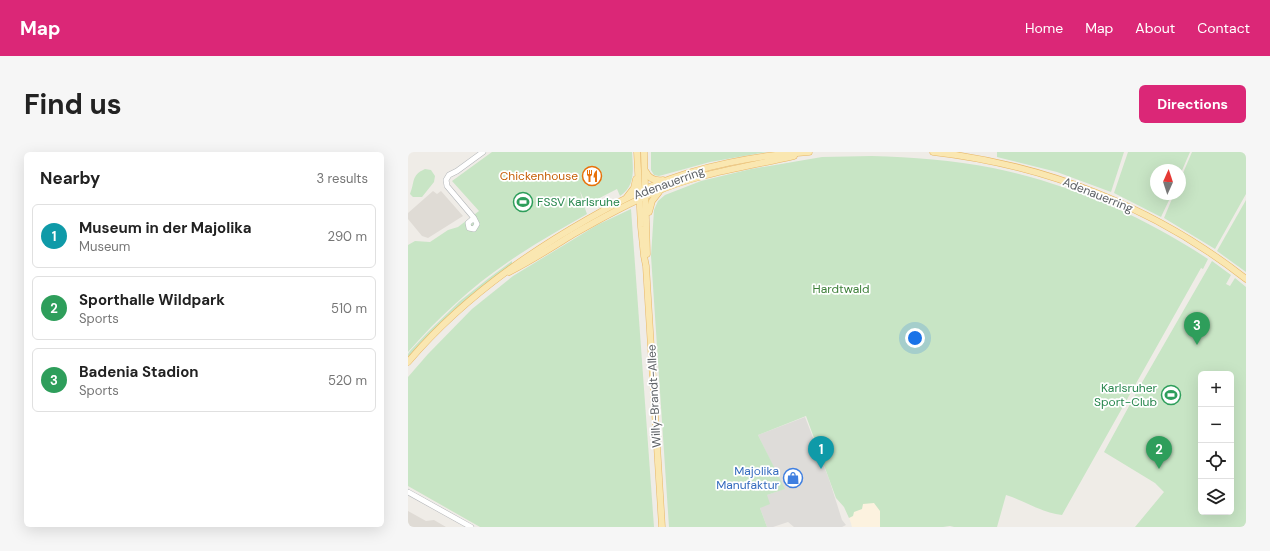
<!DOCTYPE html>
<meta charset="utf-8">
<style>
:root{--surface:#fff;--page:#f6f6f6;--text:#222;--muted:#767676;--line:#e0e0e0;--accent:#db2777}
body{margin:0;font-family:"DM Sans",sans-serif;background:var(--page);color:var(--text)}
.controls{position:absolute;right:12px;bottom:12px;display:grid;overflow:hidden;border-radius:6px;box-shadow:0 4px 16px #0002}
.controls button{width:36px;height:36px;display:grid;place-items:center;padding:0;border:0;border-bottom:1px solid var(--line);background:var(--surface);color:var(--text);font:20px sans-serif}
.compass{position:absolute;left:742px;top:12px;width:36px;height:36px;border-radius:50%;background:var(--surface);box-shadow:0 4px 16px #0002;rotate:3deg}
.you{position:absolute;left:507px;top:186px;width:14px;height:14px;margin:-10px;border:3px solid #fff;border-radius:50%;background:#1a73e8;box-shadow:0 0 0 6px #1a73e833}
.badge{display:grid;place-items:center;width:26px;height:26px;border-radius:50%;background:var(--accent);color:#fff;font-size:13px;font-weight:700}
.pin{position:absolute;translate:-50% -33px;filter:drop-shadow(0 1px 2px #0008)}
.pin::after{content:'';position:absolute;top:21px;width:14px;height:12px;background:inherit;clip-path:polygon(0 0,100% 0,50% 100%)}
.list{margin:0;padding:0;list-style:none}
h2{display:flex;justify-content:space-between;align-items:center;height:52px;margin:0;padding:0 16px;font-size:17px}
h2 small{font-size:13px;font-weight:400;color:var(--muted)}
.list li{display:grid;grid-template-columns:26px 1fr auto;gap:12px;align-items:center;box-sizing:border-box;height:64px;margin:0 8px 8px;padding:0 8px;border:1px solid var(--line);border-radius:6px}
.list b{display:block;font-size:15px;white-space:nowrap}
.list p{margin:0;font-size:13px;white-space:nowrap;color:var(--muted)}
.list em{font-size:13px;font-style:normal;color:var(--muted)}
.icon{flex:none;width:22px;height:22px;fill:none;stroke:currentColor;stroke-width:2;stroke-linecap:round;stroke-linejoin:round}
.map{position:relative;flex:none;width:838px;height:375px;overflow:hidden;border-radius:6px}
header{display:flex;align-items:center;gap:24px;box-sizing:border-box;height:56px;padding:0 20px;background:var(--accent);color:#fff}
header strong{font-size:19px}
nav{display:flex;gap:22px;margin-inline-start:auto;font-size:14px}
.intro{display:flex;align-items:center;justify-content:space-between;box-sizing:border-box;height:96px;padding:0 24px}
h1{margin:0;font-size:28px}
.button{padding:10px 18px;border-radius:6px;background:var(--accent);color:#fff;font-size:14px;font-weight:700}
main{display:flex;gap:24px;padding:0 24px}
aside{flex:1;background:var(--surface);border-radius:6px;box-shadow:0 4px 16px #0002}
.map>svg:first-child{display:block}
.commercial{fill:#fcf2df}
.industrial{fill:#dedcd9}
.education{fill:#dfdbd5}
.green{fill:#c8e5c5;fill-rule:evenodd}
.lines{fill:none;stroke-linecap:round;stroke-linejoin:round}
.minor-casing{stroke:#b4b7ba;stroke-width:6}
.major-casing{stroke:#e8b766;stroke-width:7}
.minor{stroke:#fff;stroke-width:5}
.major{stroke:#fae7b1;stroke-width:6}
.labels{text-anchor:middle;stroke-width:3.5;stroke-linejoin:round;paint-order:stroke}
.food-label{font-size:12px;fill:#c56008;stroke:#fff;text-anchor:end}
.street-label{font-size:12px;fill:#5e6266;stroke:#fff}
.leisure-label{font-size:12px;fill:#27864d;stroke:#fff;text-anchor:start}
.park-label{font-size:12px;fill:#3e803a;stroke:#fff}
.shop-label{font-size:12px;fill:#366cbe;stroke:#fff;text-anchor:end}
</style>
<header>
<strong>Map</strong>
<nav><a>Home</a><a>Map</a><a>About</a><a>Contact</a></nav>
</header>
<div class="intro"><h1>Find us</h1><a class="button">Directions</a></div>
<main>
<aside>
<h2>Nearby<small>3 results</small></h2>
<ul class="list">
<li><span class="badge" style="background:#0f9aa8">1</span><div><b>Museum in der Majolika</b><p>Museum</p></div><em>290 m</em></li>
<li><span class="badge" style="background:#2e9e5b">2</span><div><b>Sporthalle Wildpark</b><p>Sports</p></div><em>510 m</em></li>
<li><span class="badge" style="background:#2e9e5b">3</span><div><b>Badenia Stadion</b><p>Sports</p></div><em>520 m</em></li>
</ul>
</aside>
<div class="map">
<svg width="838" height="375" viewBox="0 0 838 375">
<rect width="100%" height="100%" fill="#efece7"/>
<!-- commercial -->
<path class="commercial" d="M 471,345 L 476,375 L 444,375 L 438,355 Z"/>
<!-- industrial -->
<path class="industrial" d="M 397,265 L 421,327 L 434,368 L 438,373 L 434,375 L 386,375 L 380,370 L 365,375 L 359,375 L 352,356 L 359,343 L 376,337 L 350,283 Z"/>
<!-- education -->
<g class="education">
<path d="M 25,39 L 29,42 L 33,39 L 55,64 L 20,86 L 14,84 L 0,67 L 0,61 Z"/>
<path d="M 0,359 L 18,369 L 26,368 L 38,375 L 0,375 Z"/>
</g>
<!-- green -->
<g class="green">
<path d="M 84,0 L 224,0 C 225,16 228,34 212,44 L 209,37 L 178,53 L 172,39 C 174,47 176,54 179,62 C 153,77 126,92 100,110 C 63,135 30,166 0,200 L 0,93 L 7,89 L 22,90 L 40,78 L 50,75 L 71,59 L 44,29 Z"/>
<path d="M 243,0 L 359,0 L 302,10 L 251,24 L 246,23 L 243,18 Z"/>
<path d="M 589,0 L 716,0 L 703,40 L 649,20 L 589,5 Z"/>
<path d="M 720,0 L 782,0 L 772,23 L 772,18 L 748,18 L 748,42 L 764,42 L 753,65 L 706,41 Z"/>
<path d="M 784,0 L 838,0 L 838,42 L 807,97 L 756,66 L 766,42 L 772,42 L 772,28 Z"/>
<path d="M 464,4 C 504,5 545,8 585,16 C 662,32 735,64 800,107 L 795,117 L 793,116 L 654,363 C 635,361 617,349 598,343 L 589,375 L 546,375 L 542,374 L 535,375 L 472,375 L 472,359 L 466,351 L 455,352 L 454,357 L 446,360 L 445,364 L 441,366 L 436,355 L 428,346 L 398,264 L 350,283 L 377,337 L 359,343 L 362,352 L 352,356 L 359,375 L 261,375 L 243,104 L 246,58 L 250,49 L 257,43 L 293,29 L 343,17 L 414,5 Z"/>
<path d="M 17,17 L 23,18 L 27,24 L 26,30 L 14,45 L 5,45 L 2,42 C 7,30 3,23 17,17 Z"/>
<path d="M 838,48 L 838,120 L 809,99 Z"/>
<path d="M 223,57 L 246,375 L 72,375 L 0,334 L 0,225 L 20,202 L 64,157 L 105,124 L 189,73 Z"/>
<path d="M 104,109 L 104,112 C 66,139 32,170 0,206 L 0,202 L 2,199 L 20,180 L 52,149 L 81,126 Z"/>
<path d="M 804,109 L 823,123 L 818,132 L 822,134 L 827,126 L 838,135 L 838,375 L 727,375 L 756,340 L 747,331 L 696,300 L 732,234 ZM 793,222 L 823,222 L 823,360 L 793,360 Z"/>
</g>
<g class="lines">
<defs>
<g id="minor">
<path d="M 66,66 L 69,72 L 66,77 L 61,76 L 60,71 L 66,66 L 39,34 L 38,28 L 41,23 L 49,19 L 75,0"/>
<path d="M 0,340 L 63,375"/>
</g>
<g id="major">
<path d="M 229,0 L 233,75 L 236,104 L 238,114 L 254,375"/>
<path d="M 236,0 L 239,102"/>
<path d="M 525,0 C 639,13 748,56 838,127"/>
<path d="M 238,20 C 241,27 247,29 255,28"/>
<path d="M 219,45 L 226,36 L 228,27"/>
<path d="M 241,60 L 244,49 L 251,40"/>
<path d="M 101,120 C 123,109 143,96 164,83 C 190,68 217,53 245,41 C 290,21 339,15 386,4"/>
<path d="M 0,210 C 50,151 113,105 180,67 C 201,55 222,44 244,34 C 291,14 350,3 401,0"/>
</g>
</defs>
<!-- minor casing -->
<use href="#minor" class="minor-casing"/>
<!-- major casing -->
<use href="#major" class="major-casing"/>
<!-- minor -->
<use href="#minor" class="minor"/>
<!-- major -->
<use href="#major" class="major"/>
</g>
<!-- icons -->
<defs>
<symbol id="restaurant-ring" viewBox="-11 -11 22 22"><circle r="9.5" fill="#fff" stroke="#e8710a" stroke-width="1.5"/><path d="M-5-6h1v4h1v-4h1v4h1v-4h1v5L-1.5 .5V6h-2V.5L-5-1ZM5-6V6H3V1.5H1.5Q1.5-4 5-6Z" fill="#e8710a"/></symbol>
<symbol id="stadium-ring" viewBox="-11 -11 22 22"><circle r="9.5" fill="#fff" stroke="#2e9e5b" stroke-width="1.5"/><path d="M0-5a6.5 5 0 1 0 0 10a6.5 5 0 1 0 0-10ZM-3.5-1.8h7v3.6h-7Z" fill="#2e9e5b"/></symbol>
<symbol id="shop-ring" viewBox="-11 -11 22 22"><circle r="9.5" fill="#fff" stroke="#3f7fe0" stroke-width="1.5"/><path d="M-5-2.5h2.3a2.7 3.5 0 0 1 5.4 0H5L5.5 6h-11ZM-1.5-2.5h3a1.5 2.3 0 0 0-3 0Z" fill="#3f7fe0"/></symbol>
</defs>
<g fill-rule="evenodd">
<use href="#restaurant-ring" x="173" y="13" width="22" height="22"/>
<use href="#stadium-ring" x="104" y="39" width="22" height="22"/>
<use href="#stadium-ring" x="752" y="232" width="22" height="22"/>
<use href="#shop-ring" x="374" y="315" width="22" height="22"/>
</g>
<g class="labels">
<!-- food labels -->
<g class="food-label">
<text x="170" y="28">Chickenhouse</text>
</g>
<!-- street labels -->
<g class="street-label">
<text transform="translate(261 31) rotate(-20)" y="4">Adenauerring</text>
<text transform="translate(690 43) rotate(22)" y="4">Adenauerring</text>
<text transform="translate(246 244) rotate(-93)" y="4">Willy-Brandt-Allee</text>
</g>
<!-- leisure labels -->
<g class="leisure-label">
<text x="129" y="54">FSSV Karlsruhe</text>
<text x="749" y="240" text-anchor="end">Karlsruher<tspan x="749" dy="14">Sport-Club</tspan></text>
</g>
<!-- park labels -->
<g class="park-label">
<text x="433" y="141">Hardtwald</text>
</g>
<!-- shop labels -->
<g class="shop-label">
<text x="371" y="323">Majolika<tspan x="371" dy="14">Manufaktur</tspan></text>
</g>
</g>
</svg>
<div class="controls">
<button>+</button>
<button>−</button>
<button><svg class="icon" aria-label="locate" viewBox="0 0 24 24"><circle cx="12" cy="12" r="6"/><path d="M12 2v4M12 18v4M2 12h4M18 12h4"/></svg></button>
<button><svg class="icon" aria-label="layers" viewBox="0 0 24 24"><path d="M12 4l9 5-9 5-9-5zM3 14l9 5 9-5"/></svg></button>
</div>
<svg class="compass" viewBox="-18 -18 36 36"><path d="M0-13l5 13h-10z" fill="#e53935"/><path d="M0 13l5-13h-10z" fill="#767676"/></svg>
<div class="you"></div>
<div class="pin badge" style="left:413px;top:317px;background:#0f9aa8">1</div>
<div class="pin badge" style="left:751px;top:317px;background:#2e9e5b">2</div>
<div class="pin badge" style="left:789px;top:193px;background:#2e9e5b">3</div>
</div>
</main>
